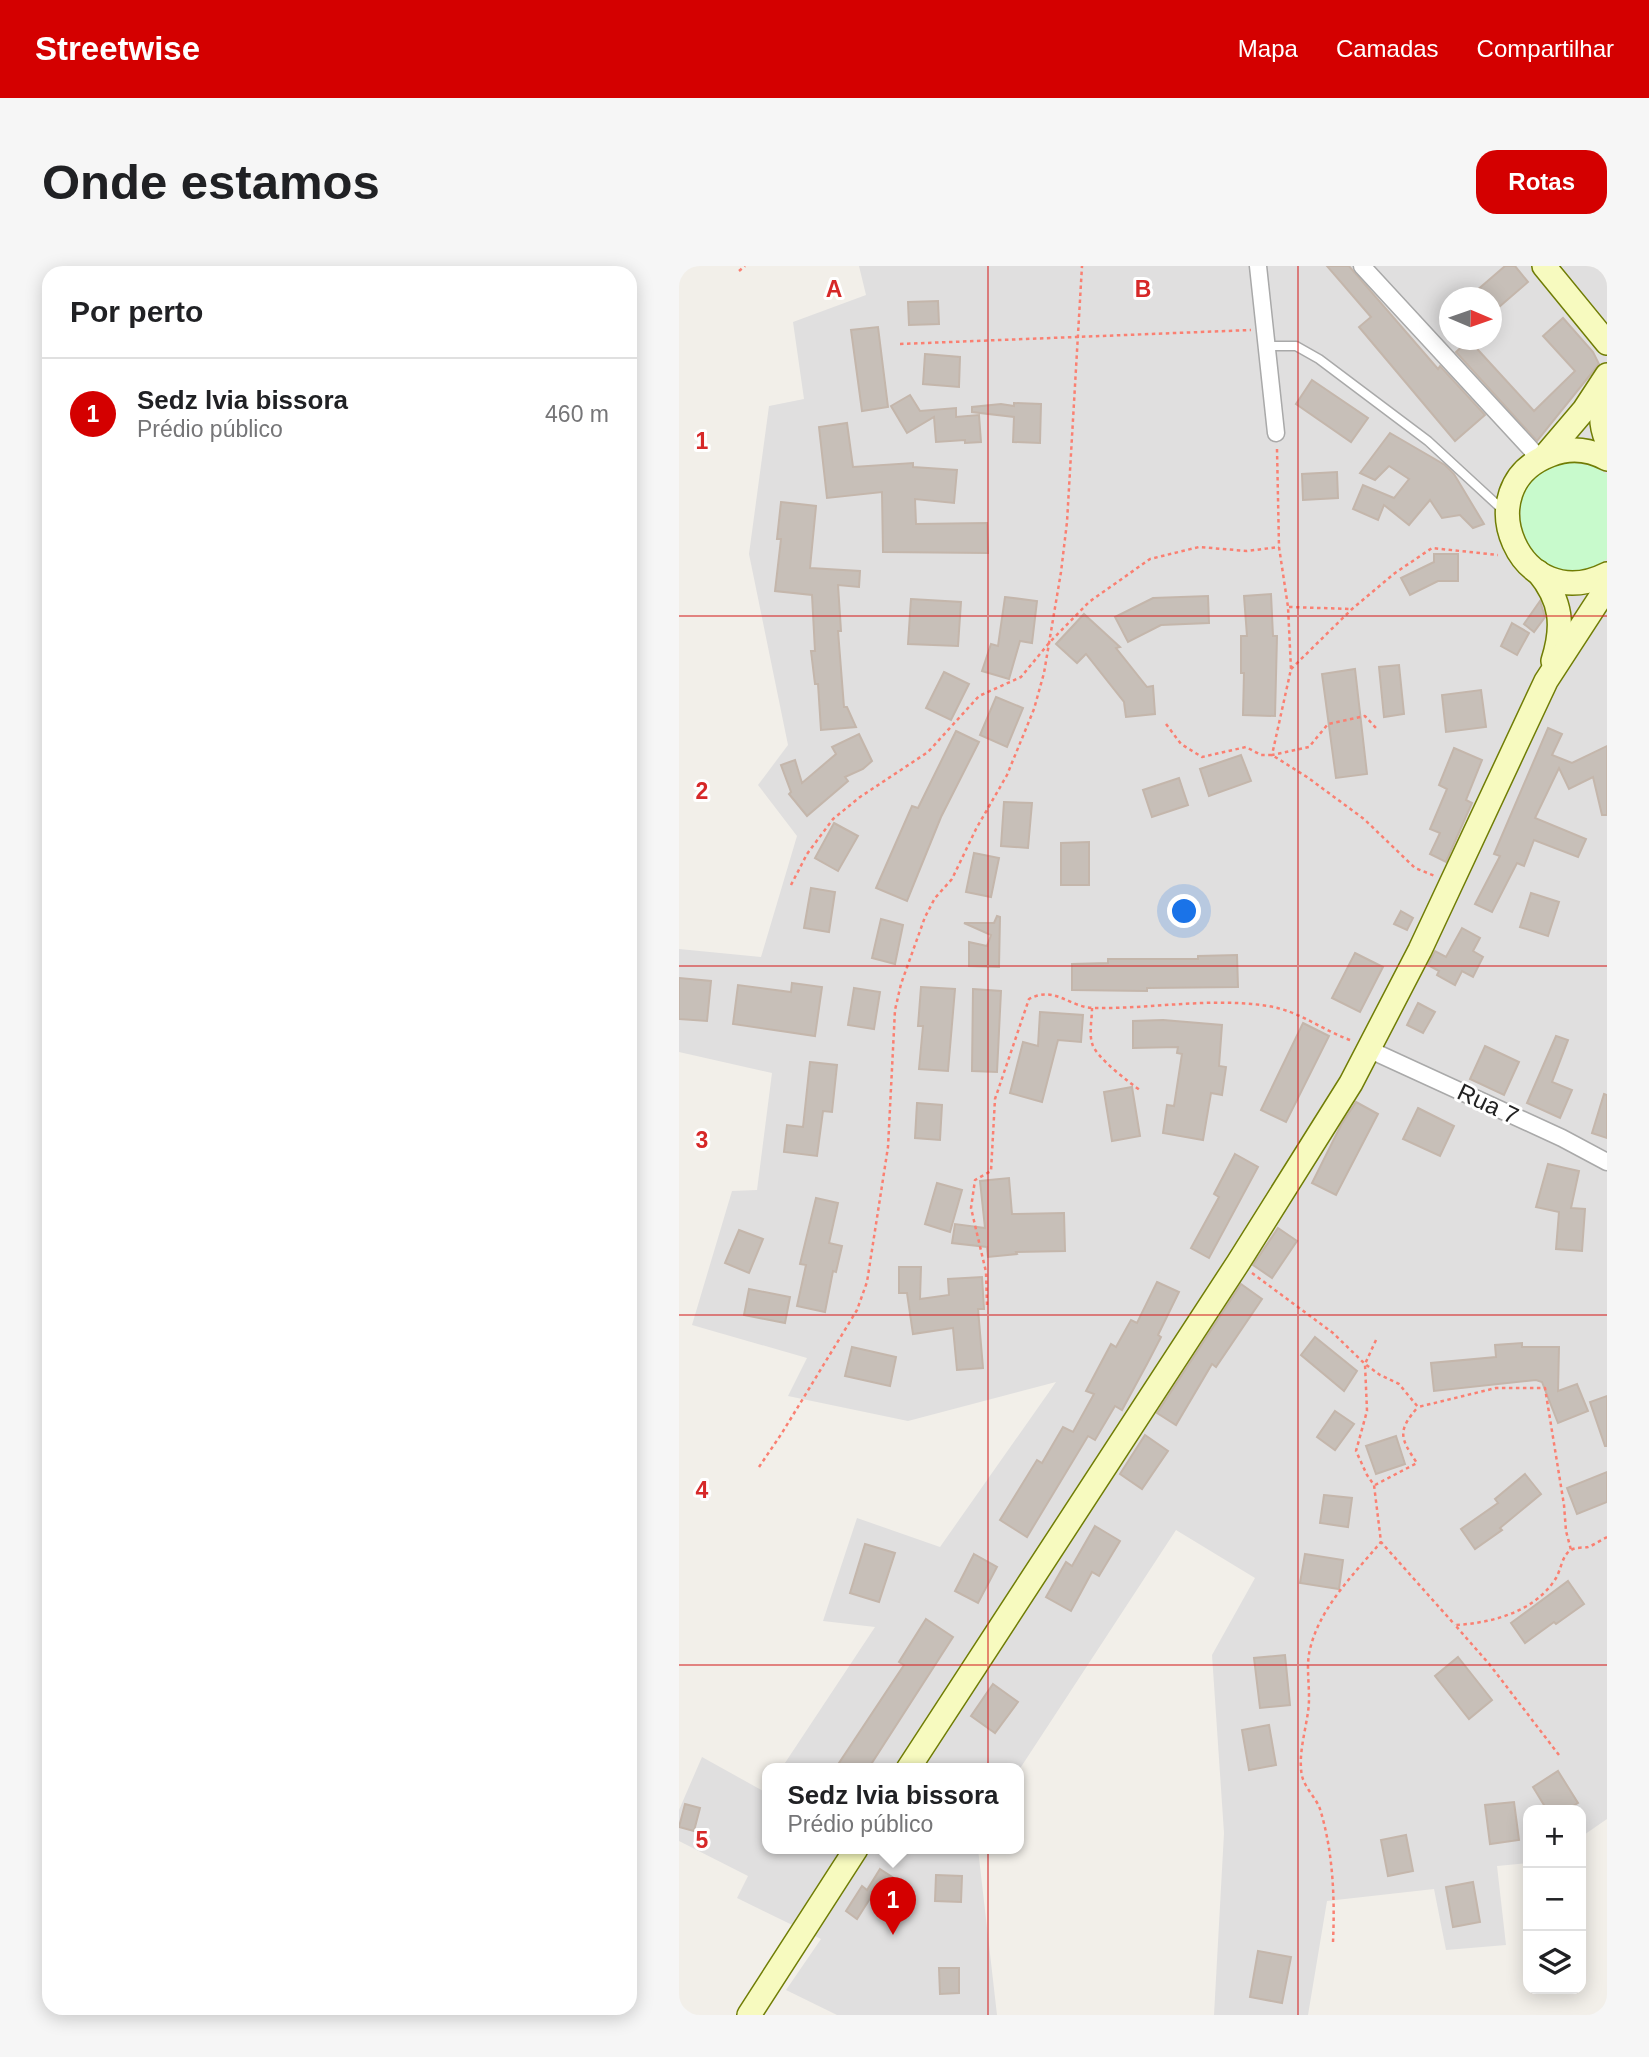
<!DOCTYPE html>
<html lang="pt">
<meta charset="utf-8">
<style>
:root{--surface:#fff;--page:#f6f6f6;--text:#202124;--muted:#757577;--line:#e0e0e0;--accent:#d40000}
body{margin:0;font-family:Arial,sans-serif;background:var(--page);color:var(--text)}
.controls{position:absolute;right:21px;bottom:21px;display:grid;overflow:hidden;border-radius:14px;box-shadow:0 4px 18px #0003}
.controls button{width:63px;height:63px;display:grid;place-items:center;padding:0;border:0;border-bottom:2px solid var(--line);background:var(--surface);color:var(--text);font:35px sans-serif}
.compass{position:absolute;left:760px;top:21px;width:63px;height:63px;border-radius:50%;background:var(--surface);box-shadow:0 4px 18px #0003;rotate:92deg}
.you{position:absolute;left:506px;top:646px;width:24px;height:24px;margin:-18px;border:5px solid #fff;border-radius:50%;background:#1a73e8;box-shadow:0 0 0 10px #1a73e833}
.badge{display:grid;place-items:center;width:46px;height:46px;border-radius:50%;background:var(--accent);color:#fff;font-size:23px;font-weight:700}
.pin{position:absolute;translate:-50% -58px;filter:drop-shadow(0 2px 4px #0008)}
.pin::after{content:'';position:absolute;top:37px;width:24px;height:21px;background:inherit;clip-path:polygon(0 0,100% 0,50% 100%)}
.popup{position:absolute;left:83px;top:1497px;width:262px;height:91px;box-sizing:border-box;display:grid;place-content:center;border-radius:14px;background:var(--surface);filter:drop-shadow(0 2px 5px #0005);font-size:23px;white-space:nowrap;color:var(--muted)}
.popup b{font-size:26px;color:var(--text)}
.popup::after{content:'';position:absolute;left:50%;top:100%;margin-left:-14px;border:14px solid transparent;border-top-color:var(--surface)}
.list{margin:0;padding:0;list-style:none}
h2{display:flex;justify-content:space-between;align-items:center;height:91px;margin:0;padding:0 28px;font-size:30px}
h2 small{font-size:23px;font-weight:400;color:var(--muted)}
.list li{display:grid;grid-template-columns:46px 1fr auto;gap:21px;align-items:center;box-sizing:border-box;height:112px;padding:0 28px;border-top:2px solid var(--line)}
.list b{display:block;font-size:26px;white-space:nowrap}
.list p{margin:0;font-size:23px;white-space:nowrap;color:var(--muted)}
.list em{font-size:23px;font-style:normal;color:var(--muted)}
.icon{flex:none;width:38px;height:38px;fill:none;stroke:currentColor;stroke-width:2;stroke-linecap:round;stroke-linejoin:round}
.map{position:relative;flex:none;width:928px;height:1749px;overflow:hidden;border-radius:21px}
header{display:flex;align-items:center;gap:42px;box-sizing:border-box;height:98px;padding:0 35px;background:var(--accent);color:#fff}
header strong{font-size:33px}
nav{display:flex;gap:38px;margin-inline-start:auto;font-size:24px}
.intro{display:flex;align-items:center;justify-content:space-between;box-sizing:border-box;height:168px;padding:0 42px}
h1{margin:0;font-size:49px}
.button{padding:18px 32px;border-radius:21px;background:var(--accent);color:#fff;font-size:24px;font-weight:700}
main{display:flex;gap:42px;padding:0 42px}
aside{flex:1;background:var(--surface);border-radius:21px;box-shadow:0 4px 18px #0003}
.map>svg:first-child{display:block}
.residential{fill:#e0dfdf;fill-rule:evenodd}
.park{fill:#c8facc}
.building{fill:#c7bfb8;stroke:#c4b6ab;stroke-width:2}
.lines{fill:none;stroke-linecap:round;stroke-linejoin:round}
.service-casing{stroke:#a9a9a9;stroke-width:11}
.minor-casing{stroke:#a9a9a9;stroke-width:19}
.secondary-casing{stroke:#707d05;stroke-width:26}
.path{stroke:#fa8072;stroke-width:2.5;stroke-dasharray:3.5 3.5;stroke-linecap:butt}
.service{stroke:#fff;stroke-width:8}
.minor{stroke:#fff;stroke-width:16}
.secondary{stroke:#f7fabf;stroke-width:23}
.grid{fill:none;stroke:#d62828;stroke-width:2;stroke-opacity:0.55}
.labels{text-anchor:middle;stroke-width:6;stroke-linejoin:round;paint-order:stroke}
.street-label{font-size:24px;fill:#222;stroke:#fff}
.grid-label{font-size:23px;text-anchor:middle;font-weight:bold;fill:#d62828;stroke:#fff;stroke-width:6;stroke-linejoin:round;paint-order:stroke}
</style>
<header>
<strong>Streetwise</strong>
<nav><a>Mapa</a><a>Camadas</a><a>Compartilhar</a></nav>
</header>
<div class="intro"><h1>Onde estamos</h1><a class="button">Rotas</a></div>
<main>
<aside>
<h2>Por perto<small></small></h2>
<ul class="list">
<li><span class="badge">1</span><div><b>Sedz lvia bissora</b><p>Prédio público</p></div><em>460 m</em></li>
</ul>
</aside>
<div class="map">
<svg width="928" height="1749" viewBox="0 0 928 1749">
<rect width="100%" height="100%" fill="#f2efe9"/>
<!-- residential -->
<g class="residential">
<path d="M 180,0 L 928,0 L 928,1553 L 902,1571 L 902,1544 L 849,1544 L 849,1597 L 818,1600 L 827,1679 L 767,1684 L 755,1623 L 648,1635 L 629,1749 L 535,1749 L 545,1567 L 533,1389 L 576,1312 L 497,1264 L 340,1504 L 102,1503 L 196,1361 L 144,1355 L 178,1252 L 261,1281 L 377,1116 L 229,1155 L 109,1130 L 128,1092 L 13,1059 L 53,925 L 78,924 L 93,807 L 0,786 L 0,683 L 82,691 L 118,570 L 79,519 L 109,479 L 70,288 L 90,140 L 125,133 L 114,56 L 187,29 ZM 771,32 L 813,32 L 813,74 L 771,74 Z"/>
<path d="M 23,1491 L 86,1526 L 88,1524 L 88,1583 L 299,1583 L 318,1749 L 158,1749 L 107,1724 L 142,1673 L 58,1632 L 69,1610 L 0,1575 L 0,1544 Z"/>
</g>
<!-- park -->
<path class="park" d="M 890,196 L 914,200 L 928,208 L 928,293 C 853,346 797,212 890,196 Z"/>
<!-- building -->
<g class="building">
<path d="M 648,0 L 670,0 L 759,103 L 761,100 L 806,149 L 776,175 L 680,61 L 692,51 Z"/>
<path d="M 826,0 L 836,0 L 849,16 L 813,47 L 813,32 L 789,32 Z"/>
<path d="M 259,35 L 260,58 L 230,59 L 229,36 Z"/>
<path d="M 884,52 L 914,86 L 920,98 L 858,175 L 777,86 L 790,74 L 855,145 L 896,105 L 864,70 Z"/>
<path d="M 199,61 L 209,141 L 183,145 L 172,64 Z"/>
<path d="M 246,88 L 281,91 L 280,121 L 244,118 Z"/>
<path d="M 633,114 L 689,152 L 672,176 L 617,138 Z"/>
<path d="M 231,129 L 241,145 L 277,142 L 277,151 L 300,149 L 302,176 L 286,177 L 286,174 L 257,176 L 255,151 L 228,167 L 212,140 Z"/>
<path d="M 335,137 L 362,138 L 361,177 L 334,176 L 335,151 L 293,146 L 293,141 L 322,138 L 335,140 Z"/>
<path d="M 168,157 L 174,201 L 234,197 L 234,201 L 278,204 L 275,237 L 236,233 L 237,258 L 308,257 L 309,287 L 204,286 L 203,226 L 148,232 L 140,161 Z"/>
<path d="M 711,167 L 766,199 L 775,208 L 805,258 L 794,262 L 781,249 L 763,252 L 751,234 L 730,259 L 705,239 L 699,254 L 674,243 L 684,219 L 715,232 L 730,213 L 710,200 L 696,214 L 681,207 Z"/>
<path d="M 658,206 L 659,232 L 624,234 L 623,208 Z"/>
<path d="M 102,236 L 137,240 L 131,302 L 181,305 L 180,321 L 159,319 L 162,365 L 159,365 L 165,441 L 168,441 L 177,461 L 142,464 L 139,418 L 136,418 L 132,385 L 136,385 L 133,329 L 96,325 L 102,273 L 98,273 Z"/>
<path d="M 755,288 L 779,288 L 779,315 L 759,315 L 731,329 L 722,312 L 755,296 Z"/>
<path d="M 592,328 L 594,370 L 598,370 L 596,450 L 564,449 L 565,407 L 562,407 L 562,370 L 568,370 L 565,330 Z"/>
<path d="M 529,330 L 530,357 L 482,359 L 449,376 L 436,351 L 474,332 Z"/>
<path d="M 326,331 L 358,335 L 353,377 L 341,375 L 330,413 L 303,405 L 312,378 L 319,380 Z"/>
<path d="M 232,333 L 282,336 L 279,380 L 229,378 Z"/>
<path d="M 861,335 L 866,351 L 855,366 L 845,358 Z"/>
<path d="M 405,348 L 441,381 L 437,382 L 468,421 L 474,420 L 476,448 L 447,451 L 445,436 L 407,388 L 398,397 L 377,378 Z"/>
<path d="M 833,357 L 850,367 L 838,389 L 822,380 Z"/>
<path d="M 720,399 L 725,448 L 705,451 L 700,401 Z"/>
<path d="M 676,403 L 688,508 L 657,512 L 643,408 Z"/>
<path d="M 265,406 L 290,418 L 272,454 L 247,442 Z"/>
<path d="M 802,424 L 807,461 L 767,466 L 763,429 Z"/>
<path d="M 317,431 L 344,442 L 328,481 L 301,469 Z"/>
<path d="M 869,462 L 883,468 L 873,489 L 893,497 L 928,480 L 928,549 L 923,549 L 914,511 L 890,523 L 880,502 L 856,552 L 907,573 L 899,591 L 855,574 L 845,600 L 838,597 L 813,646 L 796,638 L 821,590 L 815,588 Z"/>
<path d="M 277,465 L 300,476 L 262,551 L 228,635 L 197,622 L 233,540 L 239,542 Z"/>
<path d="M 180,468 L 193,495 L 184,503 L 166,511 L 169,515 L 128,550 L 110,528 L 112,526 L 102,499 L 116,494 L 123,517 L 157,488 L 153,481 Z"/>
<path d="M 775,482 L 803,494 L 787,534 L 793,537 L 767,596 L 751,588 L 761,567 L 751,563 L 768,523 L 760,519 Z"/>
<path d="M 562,489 L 572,515 L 530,530 L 521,503 Z"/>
<path d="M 500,512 L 509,539 L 473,551 L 464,524 Z"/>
<path d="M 325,536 L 353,537 L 349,582 L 322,580 Z"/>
<path d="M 155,557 L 179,570 L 159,605 L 136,592 Z"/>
<path d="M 410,576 L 410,619 L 382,619 L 382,577 Z"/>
<path d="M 295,587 L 320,592 L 312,631 L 287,626 Z"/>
<path d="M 132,622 L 156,626 L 150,666 L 125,662 Z"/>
<path d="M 852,627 L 880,636 L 869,670 L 841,661 Z"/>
<path d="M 722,645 L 734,652 L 728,664 L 715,658 Z"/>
<path d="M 318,650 L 321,651 L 320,701 L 290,700 L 290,676 L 308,680 L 312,669 L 285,657 L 315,657 Z"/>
<path d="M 202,653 L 224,659 L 216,698 L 193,692 Z"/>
<path d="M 783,662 L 801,672 L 794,685 L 804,691 L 794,711 L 783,705 L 776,719 L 758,709 L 760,705 L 749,699 L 756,685 L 767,691 Z"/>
<path d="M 676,687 L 704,701 L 681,746 L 653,732 Z"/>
<path d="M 558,689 L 559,721 L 468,722 L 468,725 L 393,724 L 393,698 L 429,697 L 429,693 L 519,693 L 519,690 Z"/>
<path d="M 0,712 L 32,715 L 28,755 L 0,753 Z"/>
<path d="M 113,717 L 143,721 L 136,770 L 54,758 L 59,719 L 112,726 Z"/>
<path d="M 242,721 L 276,723 L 269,805 L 240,803 L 244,760 L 239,760 Z"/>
<path d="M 175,722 L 201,726 L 195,763 L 169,759 Z"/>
<path d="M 294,723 L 322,725 L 318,806 L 293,805 Z"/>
<path d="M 739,737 L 756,746 L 744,767 L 728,759 Z"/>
<path d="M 361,746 L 404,749 L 402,776 L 379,774 L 363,836 L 331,827 L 344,776 L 359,780 Z"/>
<path d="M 484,754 L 543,759 L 540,800 L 547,801 L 543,829 L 532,827 L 524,874 L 484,867 L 488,839 L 495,840 L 503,788 L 498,787 L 499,781 L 454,782 L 454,755 Z"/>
<path d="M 624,757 L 650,770 L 607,856 L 582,844 Z"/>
<path d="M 877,770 L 889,774 L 873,816 L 893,824 L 881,852 L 848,837 Z"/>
<path d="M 806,780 L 840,796 L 825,829 L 791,813 Z"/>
<path d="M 131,796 L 158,799 L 153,846 L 144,845 L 138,890 L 105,886 L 108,859 L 124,861 Z"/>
<path d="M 453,821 L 461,870 L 433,875 L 425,826 Z"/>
<path d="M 925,828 L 928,829 L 928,872 L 913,867 Z"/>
<path d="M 677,836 L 699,848 L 657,929 L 633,917 L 662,859 Z"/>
<path d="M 238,837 L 263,839 L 261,874 L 236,872 Z"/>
<path d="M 739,842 L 775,860 L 761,890 L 724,873 Z"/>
<path d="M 556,888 L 579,901 L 530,992 L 512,982 L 540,931 L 535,928 Z"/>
<path d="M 869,898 L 900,905 L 892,942 L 906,943 L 903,985 L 877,983 L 880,946 L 857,941 Z"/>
<path d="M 330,912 L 333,948 L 385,947 L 386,985 L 337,986 L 338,988 L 309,991 L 308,981 L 273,977 L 276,958 L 306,962 L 301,915 Z"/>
<path d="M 258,917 L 283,924 L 271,966 L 246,958 Z"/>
<path d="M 137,932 L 159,937 L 150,977 L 163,980 L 157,1006 L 154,1005 L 146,1046 L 118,1040 L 127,999 L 121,998 Z"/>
<path d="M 599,962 L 618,975 L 593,1012 L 574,999 Z"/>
<path d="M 60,964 L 84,973 L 70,1007 L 46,997 Z"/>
<path d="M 220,1001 L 242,1001 L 241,1033 L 270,1029 L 269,1013 L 303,1011 L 305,1043 L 299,1043 L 304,1102 L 278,1104 L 274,1062 L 234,1068 L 228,1027 L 220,1027 Z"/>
<path d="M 478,1016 L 500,1026 L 479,1069 L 482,1071 L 468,1098 L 443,1144 L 436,1140 L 416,1174 L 409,1170 L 348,1271 L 321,1254 L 358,1194 L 363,1197 L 384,1161 L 394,1166 L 415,1128 L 407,1125 L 432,1078 L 437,1081 L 452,1054 L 458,1057 Z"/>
<path d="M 562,1018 L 583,1033 L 537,1101 L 533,1098 L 497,1159 L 478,1147 Z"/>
<path d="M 70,1023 L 111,1031 L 106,1057 L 65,1049 Z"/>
<path d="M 636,1071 L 678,1105 L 665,1125 L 622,1089 Z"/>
<path d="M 843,1077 L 843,1081 L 880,1081 L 879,1125 L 898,1118 L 909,1145 L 879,1157 L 863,1116 L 857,1114 L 755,1125 L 752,1097 L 817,1091 L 816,1079 Z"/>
<path d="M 173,1081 L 217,1091 L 211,1120 L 166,1110 Z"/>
<path d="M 928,1130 L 928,1180 L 926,1180 L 911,1136 Z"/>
<path d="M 656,1145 L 675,1158 L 656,1184 L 638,1171 Z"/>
<path d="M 466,1169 L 489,1185 L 463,1223 L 441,1208 Z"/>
<path d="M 717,1170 L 726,1198 L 697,1208 L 687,1180 Z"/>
<path d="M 928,1206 L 928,1236 L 898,1248 L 888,1222 Z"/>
<path d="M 846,1208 L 862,1228 L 821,1262 L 823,1264 L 796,1283 L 782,1263 L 819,1237 L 816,1233 Z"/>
<path d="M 645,1229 L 673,1232 L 669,1261 L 641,1257 Z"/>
<path d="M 416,1260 L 441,1275 L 420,1310 L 413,1306 L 392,1345 L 367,1331 L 387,1296 L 393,1300 Z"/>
<path d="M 186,1278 L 216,1287 L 200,1336 L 171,1327 Z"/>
<path d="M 295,1288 L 318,1301 L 299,1337 L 276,1325 Z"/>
<path d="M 626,1288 L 664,1294 L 660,1323 L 621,1317 Z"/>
<path d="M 889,1315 L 905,1338 L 877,1358 L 875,1356 L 846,1377 L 832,1357 Z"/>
<path d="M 247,1353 L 274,1371 L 189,1503 L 156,1503 L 225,1399 L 220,1396 Z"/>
<path d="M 606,1389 L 611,1439 L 581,1442 L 575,1392 Z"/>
<path d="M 779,1391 L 813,1434 L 790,1453 L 756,1410 Z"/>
<path d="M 314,1418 L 339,1436 L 316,1467 L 292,1450 Z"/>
<path d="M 590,1459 L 597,1499 L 570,1504 L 563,1464 Z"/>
<path d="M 879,1505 L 899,1537 L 887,1544 L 868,1544 L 854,1521 Z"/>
<path d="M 835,1536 L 840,1574 L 811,1578 L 806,1539 Z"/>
<path d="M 6,1538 L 21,1542 L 15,1565 L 0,1561 Z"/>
<path d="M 727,1569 L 734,1605 L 709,1610 L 702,1574 Z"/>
<path d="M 201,1603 L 227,1620 L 212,1643 L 192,1631 L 178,1653 L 167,1645 L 183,1620 L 188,1624 Z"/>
<path d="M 257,1609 L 283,1610 L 282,1636 L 256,1635 Z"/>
<path d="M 794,1616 L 801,1656 L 774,1661 L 767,1621 Z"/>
<path d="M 579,1685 L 612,1691 L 603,1737 L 571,1731 Z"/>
<path d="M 260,1702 L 280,1702 L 280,1727 L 261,1728 Z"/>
</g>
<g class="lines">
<defs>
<path id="service" d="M 587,80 L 617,80 L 640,93 L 749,175 L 826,246"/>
<g id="minor">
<path d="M 579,0 L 597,167"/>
<path d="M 683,0 L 861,193"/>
<path d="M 689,783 L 883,872 L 928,896"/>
</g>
<g id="secondary">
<path d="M 865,0 L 928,77"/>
<path d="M 928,125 C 922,144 920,156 928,175"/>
<path d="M 865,191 L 905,144 L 928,109"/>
<path d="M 928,193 C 910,183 891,181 871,189 C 786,221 841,352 928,308"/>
<path d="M 859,306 C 883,335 885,360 874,395"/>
<path d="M 229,1503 L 559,997 L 672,817 L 741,684 L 867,415 L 928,321"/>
<path d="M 70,1749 L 177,1583"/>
</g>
</defs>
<!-- service casing -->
<use href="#service" class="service-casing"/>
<!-- minor casing -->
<use href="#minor" class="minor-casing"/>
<!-- secondary casing -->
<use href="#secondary" class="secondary-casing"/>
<!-- path -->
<g class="path">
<path d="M 60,5 L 66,0"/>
<path d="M 221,78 L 572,64"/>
<path d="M 598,183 L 600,281 L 609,341 L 612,403 L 593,489 L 630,481 L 649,458 L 686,450 L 697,462"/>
<path d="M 610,341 L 673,343"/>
<path d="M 612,403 L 673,343 L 716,307 L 753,282 L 819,289"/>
<path d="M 487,458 L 502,478 L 523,491 L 567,481 L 582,489 L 593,489 L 628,511 L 685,553 L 736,602 L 756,610"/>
<path d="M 112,619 L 128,588 L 154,553 L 181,531 L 249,486 L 300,430 L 342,411 L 370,377 L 410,336 L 471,293 L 520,281 L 568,285 L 600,281"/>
<path d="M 413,742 C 413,753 410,767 413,777 C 416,791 450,816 462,825"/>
<path d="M 573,1007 L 654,1067 L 686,1098 L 701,1109 L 720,1118 L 739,1141 L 817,1122 L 866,1122 L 885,1239 L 887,1265 L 892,1284"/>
<path d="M 308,1039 L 307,1006 L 292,942 L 296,914 L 312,905 L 316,833 L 350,733 C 377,719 390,742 416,742 C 473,743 532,731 589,740 C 621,745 644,765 674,775"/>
<path d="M 697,1074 L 686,1098 L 688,1145 L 677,1185 L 688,1209 L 695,1219 L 702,1276 L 776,1359"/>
<path d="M 80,1201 L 103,1167 L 178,1044 L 188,1016 L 209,881 L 216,744 L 222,718 L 246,651 L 256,632 L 273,613 L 297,563 L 328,509 L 355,443 L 365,407 L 382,306 L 388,256 L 403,0"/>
<path d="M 696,1219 L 738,1197 C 721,1172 718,1165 739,1141"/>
<path d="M 880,1489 L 811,1399 L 776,1359 C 813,1357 856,1346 877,1312 C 882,1304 883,1289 892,1284 C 897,1281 904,1282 909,1281 C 915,1279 922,1274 928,1271"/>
<path d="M 654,1676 C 656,1632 654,1585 641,1543 C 637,1532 626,1522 623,1510 C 619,1490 626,1467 629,1446 C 632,1427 627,1406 630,1388 C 638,1344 675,1308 702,1276"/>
</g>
<!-- service -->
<use href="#service" class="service"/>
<!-- minor -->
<use href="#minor" class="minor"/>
<!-- secondary -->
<use href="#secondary" class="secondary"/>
</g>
<!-- grid -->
<path class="grid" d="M 309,0 L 309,1749M 619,0 L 619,1749M 0,350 L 928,350M 0,700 L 928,700M 0,1049 L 928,1049M 0,1399 L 928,1399"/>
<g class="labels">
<!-- street labels -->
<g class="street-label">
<text transform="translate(809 838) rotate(25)" y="8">Rua 7</text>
</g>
</g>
<g class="grid-label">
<text x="155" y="31">A</text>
<text x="464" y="31">B</text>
<text x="23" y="183">1</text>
<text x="23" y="533">2</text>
<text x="23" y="882">3</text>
<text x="23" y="1232">4</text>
<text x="23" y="1582">5</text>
</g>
</svg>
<div class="controls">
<button>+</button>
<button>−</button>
<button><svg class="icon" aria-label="layers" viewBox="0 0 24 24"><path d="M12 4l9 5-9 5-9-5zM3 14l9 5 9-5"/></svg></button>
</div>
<svg class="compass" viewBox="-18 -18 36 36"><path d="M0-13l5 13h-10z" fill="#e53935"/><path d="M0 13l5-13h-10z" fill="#757577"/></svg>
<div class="you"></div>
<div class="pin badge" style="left:214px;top:1669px">1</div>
<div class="popup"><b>Sedz lvia bissora</b>Prédio público</div>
</div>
</main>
